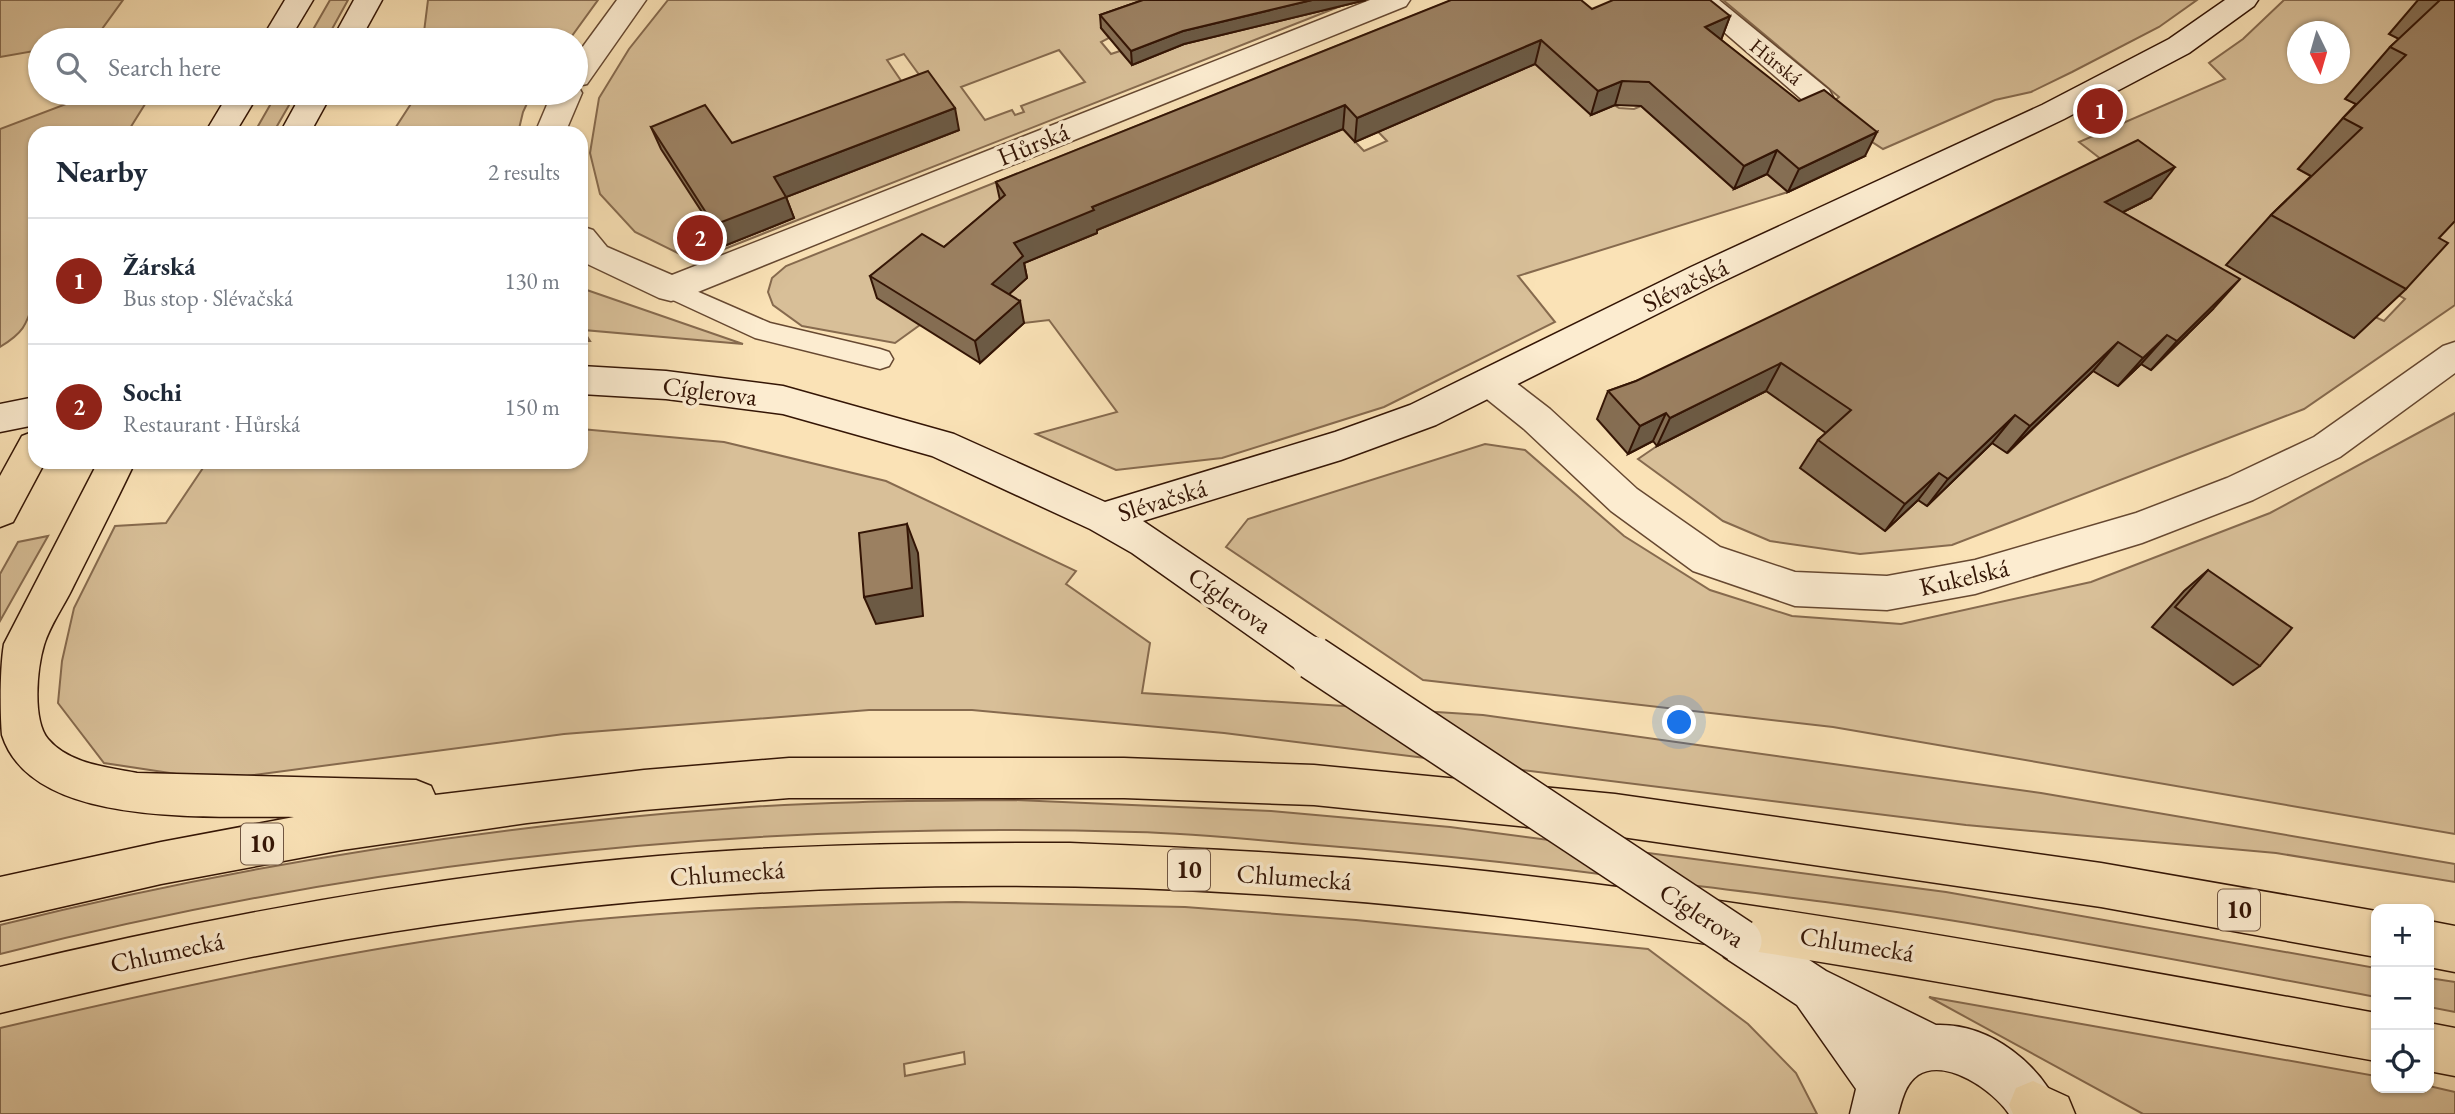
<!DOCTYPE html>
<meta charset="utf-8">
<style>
:root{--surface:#fff;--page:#f6f6f7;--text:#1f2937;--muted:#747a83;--line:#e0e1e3;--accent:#8f2418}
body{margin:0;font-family:"EB Garamond",serif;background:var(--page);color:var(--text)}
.controls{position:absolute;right:21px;bottom:21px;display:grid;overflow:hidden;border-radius:14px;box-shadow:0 2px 5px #0004}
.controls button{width:63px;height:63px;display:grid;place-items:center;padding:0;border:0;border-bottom:2px solid var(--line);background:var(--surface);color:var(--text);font:35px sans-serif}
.compass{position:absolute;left:2287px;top:21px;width:63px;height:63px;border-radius:50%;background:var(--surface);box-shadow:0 2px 5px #0004;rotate:175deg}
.you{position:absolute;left:1680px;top:723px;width:24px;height:24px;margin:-18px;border:5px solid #fff;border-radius:50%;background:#1a73e8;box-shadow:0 0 0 10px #1a73e833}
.badge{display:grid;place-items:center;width:46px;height:46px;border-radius:50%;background:var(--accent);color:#fff;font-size:23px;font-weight:700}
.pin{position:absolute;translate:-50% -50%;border:4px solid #fff;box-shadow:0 2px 7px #0006}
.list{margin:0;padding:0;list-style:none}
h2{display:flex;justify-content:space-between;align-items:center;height:91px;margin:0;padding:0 28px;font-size:30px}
h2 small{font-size:23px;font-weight:400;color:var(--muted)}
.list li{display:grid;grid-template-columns:46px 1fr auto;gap:21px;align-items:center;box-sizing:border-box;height:126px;padding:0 28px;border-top:2px solid var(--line)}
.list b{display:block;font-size:26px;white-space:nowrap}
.list p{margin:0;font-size:23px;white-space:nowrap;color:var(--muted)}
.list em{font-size:23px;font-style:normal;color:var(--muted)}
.icon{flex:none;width:38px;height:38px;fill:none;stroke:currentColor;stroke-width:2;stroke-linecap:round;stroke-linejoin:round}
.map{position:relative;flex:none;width:2455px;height:1114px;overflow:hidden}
.search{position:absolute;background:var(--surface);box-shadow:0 2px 5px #0004;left:28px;top:28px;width:560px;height:77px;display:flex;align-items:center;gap:18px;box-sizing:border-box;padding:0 24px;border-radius:38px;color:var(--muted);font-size:26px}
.panel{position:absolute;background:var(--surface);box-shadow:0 2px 5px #0004;left:28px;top:126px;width:560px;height:343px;border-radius:21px}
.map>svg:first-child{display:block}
.green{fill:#d8bf98;stroke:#866a4e;stroke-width:2;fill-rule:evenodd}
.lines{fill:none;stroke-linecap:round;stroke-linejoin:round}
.lane-casing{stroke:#664831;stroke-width:3}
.street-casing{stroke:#664831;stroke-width:3}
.secondary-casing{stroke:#341505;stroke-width:3}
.primary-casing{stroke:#341505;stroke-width:3}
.lane{fill:#fcecd0;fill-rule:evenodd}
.street{fill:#fcecd0;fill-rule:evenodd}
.secondary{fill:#fcecd0;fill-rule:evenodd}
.primary{fill:#fae2b6;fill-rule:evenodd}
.secondary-bridge-casing{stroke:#341505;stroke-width:46;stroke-linecap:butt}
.secondary-bridge{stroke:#fcecd0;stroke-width:43}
.wall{fill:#856e53;stroke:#341505;stroke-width:2}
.shaded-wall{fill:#6c5a44;stroke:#341505;stroke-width:2}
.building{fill:#9b8061;stroke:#341505;stroke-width:2}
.labels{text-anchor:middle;stroke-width:7;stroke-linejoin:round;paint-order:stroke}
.far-street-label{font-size:21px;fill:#341505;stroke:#fcecd0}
.shield{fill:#fcecd0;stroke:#705642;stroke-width:2}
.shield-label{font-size:24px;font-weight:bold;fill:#341505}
.street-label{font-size:26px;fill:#341505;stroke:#fcecd0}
</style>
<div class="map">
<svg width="2455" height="1114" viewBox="0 0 2455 1114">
<rect width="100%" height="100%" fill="#fae2b6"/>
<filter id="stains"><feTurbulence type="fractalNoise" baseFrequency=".00286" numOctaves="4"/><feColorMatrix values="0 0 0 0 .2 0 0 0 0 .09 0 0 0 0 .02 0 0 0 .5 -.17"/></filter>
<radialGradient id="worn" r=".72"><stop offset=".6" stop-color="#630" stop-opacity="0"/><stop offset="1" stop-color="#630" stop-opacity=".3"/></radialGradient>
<!-- green -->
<g class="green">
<path d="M 0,0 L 123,0 L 94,40 L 40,40 L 40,50 L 0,57 Z"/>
<path d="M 330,0 L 348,0 L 326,40 L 307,40 Z"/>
<path d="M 428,0 L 598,0 L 569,40 L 423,40 Z"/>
<path d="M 668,0 L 1356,0 L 694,261 L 635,232 L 600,194 L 590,153 L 599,98 L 629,49 ZM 1126,19 L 1184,44 L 1131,63 L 1120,51 L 1111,54 L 1101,42 L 1109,38 L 1101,28 ZM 1059,50 L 1085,82 L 1021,106 L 1024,112 L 1015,115 L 1012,110 L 985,120 L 961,87 ZM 904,54 L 920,76 L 902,82 L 887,60 ZM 765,198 L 793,218 L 696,257 L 682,230 Z"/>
<path d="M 1452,0 L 1619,108 L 1634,109 L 1641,106 L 1734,189 L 1767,174 L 1788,192 L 1518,276 L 1555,322 L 1384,407 L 1222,458 L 1116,470 L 1036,434 L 1117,412 L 1049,320 L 1024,323 L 996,306 L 920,325 L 895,343 L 802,326 L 773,305 L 768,292 L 772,278 L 786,266 ZM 1231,115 L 1271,158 L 1208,185 L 1170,141 ZM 1363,116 L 1387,141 L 1364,151 L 1340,126 Z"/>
<path d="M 1723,0 L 2197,0 L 2159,27 L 2072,72 L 2031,92 L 1995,100 L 1883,149 L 1823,110 L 1839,97 Z"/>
<path d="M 2284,0 L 2427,0 L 2389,34 L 2407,42 L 2346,99 L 2364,108 L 2323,151 L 2318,149 L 2298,169 L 2318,180 L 2248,245 L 2267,256 L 2246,276 L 2354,338 L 2373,316 L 2384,321 L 2405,299 L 2369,278 L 2377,270 L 2384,274 L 2421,234 L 2431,239 L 2450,218 L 2415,199 L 2422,192 L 2430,195 L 2455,169 L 2455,305 L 2304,409 L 1952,545 L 1860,554 L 1770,541 L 1723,521 L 1638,459 L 1657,446 L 2151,198 L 2079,142 L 2225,79 L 2209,63 L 2243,39 ZM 2298,32 L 2340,32 L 2340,74 L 2298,74 ZM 2121,255 L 2204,304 L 2179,329 L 2187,335 L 2151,370 L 2141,364 L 2118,386 L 2069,355 L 2048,375 L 2072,391 L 2008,453 L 1983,437 L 1960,458 L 1969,465 L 1927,506 L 1918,500 L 1885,531 L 1801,468 L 1833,438 L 1818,427 L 1831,415 L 1830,414 L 1887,367 L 1910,383 L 1931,361 L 1996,306 L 2020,320 L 2040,301 L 2039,300 L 2077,268 L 2094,279 Z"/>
<path d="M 95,93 L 152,93 L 127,133 L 35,133 L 34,301 C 26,326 23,333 0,347 L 0,129 Z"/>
<path d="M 277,93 L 296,93 L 273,133 L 254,133 Z"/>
<path d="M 418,93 L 532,93 L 523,112 L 518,133 L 392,133 Z"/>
<path d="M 581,288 L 743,344 L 583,330 L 590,341 L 581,341 Z"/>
<path d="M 2455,413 L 2455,834 L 1833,727 L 1423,680 L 1226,547 L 1248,519 L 1485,444 L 1525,450 L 1624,536 L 1710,590 L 1792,616 L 1901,624 L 2091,582 L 2270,513 Z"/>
<path d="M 581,429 L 724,442 L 886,481 L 1076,571 L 1066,584 L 1150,643 L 1142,693 L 1483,715 L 2041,793 L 2455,864 L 2455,882 L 2276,853 L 1966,825 L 1224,733 L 972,710 L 869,710 L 564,734 L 216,780 L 104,763 L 58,703 L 62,661 L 74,608 L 115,526 L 166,523 L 207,462 L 581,462 Z"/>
<path d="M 48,536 L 0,621 L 0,574 L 18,542 Z"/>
<path d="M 1015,800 L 1271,811 L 1450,827 L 1946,892 L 2376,968 L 2376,997 C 2246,973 2116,948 1985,926 C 1862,905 1738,891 1615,876 C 1511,862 1407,852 1303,844 C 1247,839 1191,833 1135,832 C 749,820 374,859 0,954 L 0,925 C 241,865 487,826 735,808 C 828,801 922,801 1015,800 Z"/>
<path d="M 956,902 L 1185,907 L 1356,920 L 1648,949 L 1748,1024 L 1796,1073 L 1817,1114 L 0,1114 L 0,1028 C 185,985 371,944 560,923 C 692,909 824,904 956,902 ZM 964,1052 L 965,1064 L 905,1076 L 904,1064 Z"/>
<path d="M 2429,978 L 2455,982 L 2455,1012 L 2429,1007 Z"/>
<path d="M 1929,997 L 2376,1076 L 2376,1088 L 2429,1086 L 2455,1092 L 2455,1114 L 2143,1114 Z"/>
</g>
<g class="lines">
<defs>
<path id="lane" d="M 671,280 L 770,323 L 880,349 L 889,352 L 893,359 L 889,366 L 880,369 L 755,338 L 662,295 L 659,289 L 662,283 Z"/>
<g id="street">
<path d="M 617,0 L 646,0 L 587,84 L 578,86 L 582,93 L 565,133 L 535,133 L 552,93 L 576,93 L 576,56 Z"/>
<path d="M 1370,0 L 1410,0 L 1406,6 L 683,298 L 671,301 L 659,298 L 581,261 L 581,226 L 593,230 L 607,247 L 672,275 Z"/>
<path d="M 1687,0 L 1719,0 L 1829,90 L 1833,97 L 1829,104 L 1818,107 L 1807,104 Z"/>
<path d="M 2455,342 L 2455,373 L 2340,457 L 2253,500 L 2142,543 L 1975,594 L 1887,610 L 1795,606 L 1693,571 L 1611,511 L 1524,429 L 1478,392 L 1472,382 L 1478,372 L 1490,368 L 1502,372 L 1550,409 L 1637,489 L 1720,547 L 1795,572 L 1887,576 L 1975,560 L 2136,513 L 2227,478 L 2314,437 L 2443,346 Z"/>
</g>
<g id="secondary">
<path d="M 285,0 L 313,0 L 289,40 L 261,40 Z"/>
<path d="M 354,0 L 382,0 L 360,40 L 332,40 Z"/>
<path d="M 2225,0 L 2258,0 L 2254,6 L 2189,53 L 2064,119 L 1715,285 L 1436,425 L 1341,460 L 1143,521 L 1327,645 L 1333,658 L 1327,671 L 1313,676 L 1299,671 L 1132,553 L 1090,529 L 932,456 L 783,414 L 666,399 L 581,394 L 581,366 L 666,371 L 783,386 L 954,434 L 1105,502 L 1335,432 L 1410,405 L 1691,267 L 2042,105 L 2169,39 Z"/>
<path d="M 229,93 L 259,93 L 235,133 L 205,133 Z"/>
<path d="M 302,93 L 332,93 L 310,133 L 280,133 Z"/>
<path d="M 35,397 L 35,425 L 0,432 L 0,404 Z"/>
<path d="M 1740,918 L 1756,925 L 1826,971 L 1936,1025 C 1991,1023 2042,1065 2062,1114 L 2009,1114 C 1994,1091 1946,1057 1918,1075 C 1905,1084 1902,1100 1898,1114 L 1850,1114 L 1856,1089 L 1797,1005 L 1724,957 L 1717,941 L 1724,925 Z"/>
</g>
<g id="primary">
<path d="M 35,431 L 35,462 L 45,462 L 13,522 L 0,527 L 0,476 L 22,436 Z"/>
<path d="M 98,462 L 135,462 C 115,504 94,545 73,587 C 64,606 50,625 44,645 C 37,668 32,720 48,739 C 69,764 107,767 137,773 L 416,780 L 431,786 L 435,795 L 644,770 L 789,758 L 1124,758 L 1314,765 L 1615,794 L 2101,863 L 2376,911 L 2376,957 L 2101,907 L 1615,836 L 1314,805 L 1124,798 L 789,798 L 644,810 L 527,823 L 342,850 L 161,884 L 0,921 L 0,877 L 161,842 L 294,817 C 213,815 32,830 2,735 C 0,711 0,668 4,644 Z"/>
<path d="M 1070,843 C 1196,848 1322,854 1447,867 C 1759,899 2068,957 2376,1013 L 2376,1061 C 2004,995 1633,917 1255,894 C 982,877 708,886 437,925 C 290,946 145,978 0,1013 L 0,967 C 217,915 435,875 658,856 C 795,844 933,843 1070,843 Z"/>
<path d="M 2429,921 L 2455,926 L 2455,972 L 2429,967 Z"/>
<path d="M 2429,1023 L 2455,1028 L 2455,1076 L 2429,1071 Z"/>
<path d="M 2033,1081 L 2068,1097 L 2075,1114 L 2013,1114 L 2009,1105 L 2016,1088 Z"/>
</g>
</defs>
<!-- lane casing -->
<use href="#lane" class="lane-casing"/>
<!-- street casing -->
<use href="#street" class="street-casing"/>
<!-- secondary casing -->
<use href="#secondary" class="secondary-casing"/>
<!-- primary casing -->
<use href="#primary" class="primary-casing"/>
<!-- lane -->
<use href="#lane" class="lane"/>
<!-- street -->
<use href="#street" class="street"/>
<!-- secondary -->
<use href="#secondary" class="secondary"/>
<!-- primary -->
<use href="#primary" class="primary"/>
<defs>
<path id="secondary-bridge" d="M 1313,658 L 1740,941"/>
</defs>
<!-- secondary-bridge casing -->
<use href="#secondary-bridge" class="secondary-bridge-casing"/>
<!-- secondary-bridge -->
<use href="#secondary-bridge" class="secondary-bridge"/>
</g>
<!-- wall -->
<g class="wall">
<path d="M 1143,0 L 1366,0 L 1184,44 L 1132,65 L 1101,28 L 1100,15 Z"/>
<path d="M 2418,0 L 2455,0 L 2439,238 L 2406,289 L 2354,338 L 2226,265 L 2271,215 L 2311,176 L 2298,169 L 2343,118 L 2356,104 L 2345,99 L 2390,47 L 2399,39 L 2389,34 Z"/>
<path d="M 1592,9 L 1730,16 L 1721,40 L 1865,156 L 1788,192 L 1767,174 L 1734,189 L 1641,106 L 1615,105 L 1591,115 L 1535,64 L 1355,142 L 1343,129 L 1097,230 L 1097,233 L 1024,263 L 1027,278 L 1009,294 L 1024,323 L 980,363 L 877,298 L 870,276 L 944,247 L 1000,200 L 996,182 Z"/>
<path d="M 651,127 L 732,143 L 959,130 L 786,197 L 794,218 L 724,246 L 661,149 Z"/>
<path d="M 2151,198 L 2123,212 L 2213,309 L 2151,370 L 2141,364 L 2118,386 L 2093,371 L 2007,453 L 1992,443 L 1927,506 L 1918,500 L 1885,531 L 1800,468 L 1818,440 L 1826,433 L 1766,391 L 1657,446 L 1653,441 L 1628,454 L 1597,419 L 1608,391 Z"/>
<path d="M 2208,570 L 2260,666 L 2233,685 L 2152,627 L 2184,591 Z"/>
</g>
<!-- shaded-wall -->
<g class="shaded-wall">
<path d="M 1312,0 L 1366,0 L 1184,44 L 1132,65 L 1131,51 L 1183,31 Z"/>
<path d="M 1730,16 L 1721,40 L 1705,27 Z"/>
<path d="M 1541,40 L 1535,64 L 1355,142 L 1357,118 Z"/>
<path d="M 1622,81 L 1615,105 L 1591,115 L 1598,91 Z"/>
<path d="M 1345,105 L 1343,129 L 1097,230 L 1097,233 L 1024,263 L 1027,278 L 996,306 L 992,284 L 1014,243 L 1092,207 Z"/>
<path d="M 955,108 L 959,130 L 786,197 L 794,218 L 724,246 L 714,225 L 774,177 Z"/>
<path d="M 1877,132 L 1865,156 L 1788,192 L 1799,169 Z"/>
<path d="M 1777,150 L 1767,174 L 1734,189 L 1744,166 Z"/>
<path d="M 2175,167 L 2151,198 L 2083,232 L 2105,202 Z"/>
<path d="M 2240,279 L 2213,309 L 2151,370 L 2177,341 Z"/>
<path d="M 1020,301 L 1024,323 L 980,363 L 975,341 Z"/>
<path d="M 2167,335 L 2141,364 L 2118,386 L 2143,358 Z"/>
<path d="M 2118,342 L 2093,371 L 2007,453 L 2030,426 Z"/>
<path d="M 1781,363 L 1766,391 L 1657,446 L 1670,418 Z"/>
<path d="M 1666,413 L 1653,441 L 1628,454 L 1640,426 Z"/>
<path d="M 2015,415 L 1992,443 L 1927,506 L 1948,479 Z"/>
<path d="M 1939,473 L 1918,500 L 1885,531 L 1905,504 Z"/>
<path d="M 907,524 L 918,553 L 923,616 L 876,624 L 864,597 Z"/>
</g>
<!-- building -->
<g class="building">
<path d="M 1143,0 L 1312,0 L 1183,31 L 1131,51 L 1100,15 Z"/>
<path d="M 1451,0 L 1581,0 L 1592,9 L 1613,0 L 1710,0 L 1730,16 L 1705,27 L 1799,101 L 1824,90 L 1877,132 L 1799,169 L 1777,150 L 1744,166 L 1649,82 L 1622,81 L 1598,91 L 1541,40 L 1357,118 L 1345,105 L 1092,207 L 1094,210 L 1014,243 L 1023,256 L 992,284 L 1020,301 L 975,341 L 870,276 L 922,234 L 944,247 L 1005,195 L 996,182 Z"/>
<path d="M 2440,0 L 2455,0 L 2455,221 L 2439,238 L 2448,243 L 2406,289 L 2271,215 L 2362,128 L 2343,118 L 2406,55 L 2390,47 Z"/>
<path d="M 928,71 L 955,108 L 774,177 L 786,197 L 714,225 L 651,127 L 705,105 L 732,143 Z"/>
<path d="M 2138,140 L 2175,167 L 2105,202 L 2240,279 L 2177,341 L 2167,335 L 2143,358 L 2118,342 L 2030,426 L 2015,415 L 1948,479 L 1939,473 L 1905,504 L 1818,440 L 1851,410 L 1781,363 L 1670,418 L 1666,413 L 1640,426 L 1608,391 L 1636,381 Z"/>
<path d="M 907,524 L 912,588 L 864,597 L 859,533 Z"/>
<path d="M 2208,570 L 2292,628 L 2260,666 L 2175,607 Z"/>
</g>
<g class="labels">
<!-- far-street labels -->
<g class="far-street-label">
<text transform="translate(1776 62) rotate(39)" y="7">Hůrská</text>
</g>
<!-- shield labels -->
<g class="shield">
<rect x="241" y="823.5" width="42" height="41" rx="5"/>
<rect x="1168" y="849.5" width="42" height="41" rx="5"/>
<rect x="2218" y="889.5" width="42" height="41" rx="5"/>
</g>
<g class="shield-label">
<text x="262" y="852">10</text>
<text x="1189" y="878">10</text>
<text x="2239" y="918">10</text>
</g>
<!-- street labels -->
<g class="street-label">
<text transform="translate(1033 144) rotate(-22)" y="9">Hůrská</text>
<text transform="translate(1685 285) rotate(-26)" y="9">Slévačská</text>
<text transform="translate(710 391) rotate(7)" y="9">Cíglerova</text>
<text transform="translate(1162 500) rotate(-17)" y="9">Slévačská</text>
<text transform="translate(1964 577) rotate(-13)" y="9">Kukelská</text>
<text transform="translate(1230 600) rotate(35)" y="9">Cíglerova</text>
<text transform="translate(727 873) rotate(-4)" y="9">Chlumecká</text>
<text transform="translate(1294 877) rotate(4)" y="9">Chlumecká</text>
<text transform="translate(1702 915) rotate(33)" y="9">Cíglerova</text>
<text transform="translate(1857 944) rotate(9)" y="9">Chlumecká</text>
<text transform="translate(167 952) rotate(-12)" y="9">Chlumecká</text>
</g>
</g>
<rect width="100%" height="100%" filter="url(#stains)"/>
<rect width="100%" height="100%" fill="url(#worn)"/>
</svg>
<div class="controls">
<button>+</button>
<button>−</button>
<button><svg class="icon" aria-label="locate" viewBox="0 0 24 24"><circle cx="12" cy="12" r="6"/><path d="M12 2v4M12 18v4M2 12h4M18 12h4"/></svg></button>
</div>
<svg class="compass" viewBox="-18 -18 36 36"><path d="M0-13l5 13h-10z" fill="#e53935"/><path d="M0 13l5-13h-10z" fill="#747a83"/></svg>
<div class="you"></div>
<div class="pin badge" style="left:2100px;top:111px">1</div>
<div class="pin badge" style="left:700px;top:238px">2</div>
<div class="search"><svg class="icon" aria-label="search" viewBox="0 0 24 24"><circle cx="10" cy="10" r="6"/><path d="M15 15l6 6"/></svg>Search here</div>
<section class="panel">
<h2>Nearby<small>2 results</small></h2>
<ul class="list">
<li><span class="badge">1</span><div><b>Žárská</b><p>Bus stop · Slévačská</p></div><em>130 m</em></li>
<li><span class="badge">2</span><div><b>Sochi</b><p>Restaurant · Hůrská</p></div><em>150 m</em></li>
</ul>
</section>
</div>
